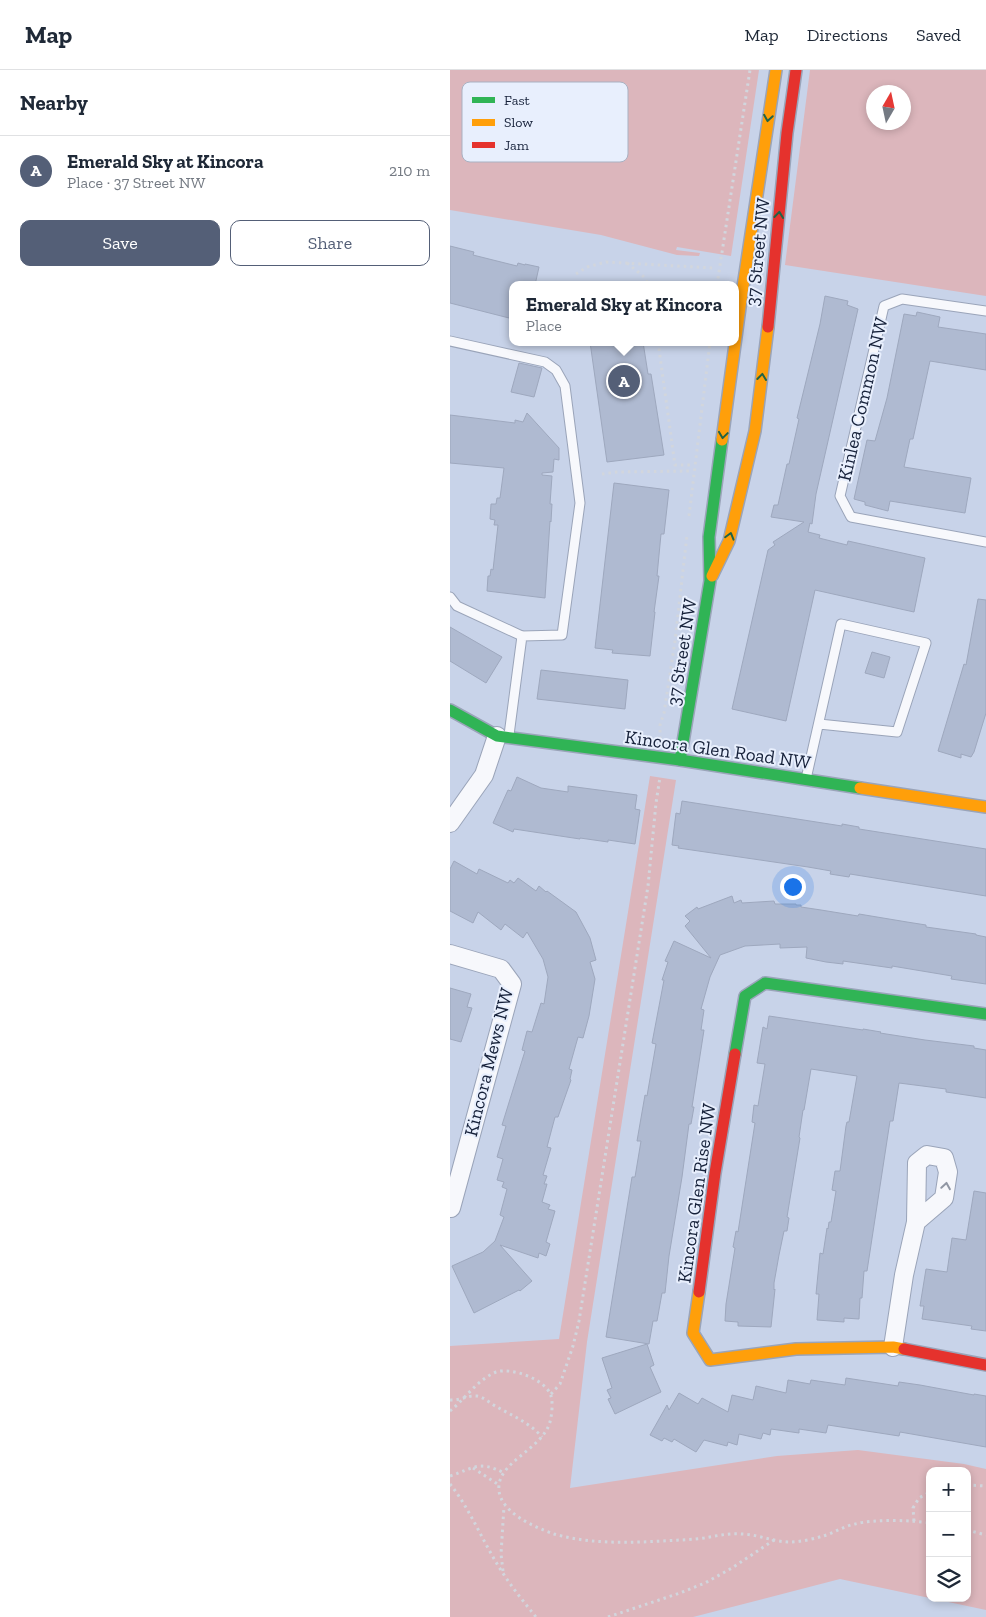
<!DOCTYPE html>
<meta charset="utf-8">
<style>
:root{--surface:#fff;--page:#f2f2f3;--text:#1f2937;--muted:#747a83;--line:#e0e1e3;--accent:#545f77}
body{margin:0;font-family:"Zilla Slab",serif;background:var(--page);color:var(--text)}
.controls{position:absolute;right:15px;bottom:15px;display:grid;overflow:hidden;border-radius:10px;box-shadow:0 2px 8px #0003}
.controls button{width:45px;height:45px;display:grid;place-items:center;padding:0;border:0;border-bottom:1px solid var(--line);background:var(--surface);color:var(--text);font:25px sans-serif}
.compass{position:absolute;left:416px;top:15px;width:45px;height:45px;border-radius:50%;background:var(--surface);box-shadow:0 2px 8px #0003;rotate:9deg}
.you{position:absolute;left:342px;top:816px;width:18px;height:18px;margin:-12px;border:4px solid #fff;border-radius:50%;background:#1a73e8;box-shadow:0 0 0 8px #1a73e833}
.badge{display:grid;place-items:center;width:32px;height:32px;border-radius:50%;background:var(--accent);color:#fff;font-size:16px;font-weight:700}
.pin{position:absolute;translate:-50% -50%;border:2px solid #fff;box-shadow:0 1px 5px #0006}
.popup{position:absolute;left:59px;top:211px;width:230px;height:65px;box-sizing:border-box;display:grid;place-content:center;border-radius:10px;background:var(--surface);filter:drop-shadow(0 1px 4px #0005);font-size:16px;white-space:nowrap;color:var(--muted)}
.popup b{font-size:19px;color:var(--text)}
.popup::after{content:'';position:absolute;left:50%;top:100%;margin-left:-10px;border:10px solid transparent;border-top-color:var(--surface)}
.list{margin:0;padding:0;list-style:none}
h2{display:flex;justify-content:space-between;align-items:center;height:65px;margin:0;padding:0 20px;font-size:21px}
h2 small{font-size:16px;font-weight:400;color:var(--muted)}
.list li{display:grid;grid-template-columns:32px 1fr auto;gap:15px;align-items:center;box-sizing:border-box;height:70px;padding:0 20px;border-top:1px solid var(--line)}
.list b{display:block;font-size:19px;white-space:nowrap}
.list p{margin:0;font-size:16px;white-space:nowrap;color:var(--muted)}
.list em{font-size:16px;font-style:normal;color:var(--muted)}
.actions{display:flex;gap:10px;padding:15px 20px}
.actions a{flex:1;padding:11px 0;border:1px solid var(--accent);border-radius:10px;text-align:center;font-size:18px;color:var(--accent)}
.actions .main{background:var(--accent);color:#fff}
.icon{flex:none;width:28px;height:28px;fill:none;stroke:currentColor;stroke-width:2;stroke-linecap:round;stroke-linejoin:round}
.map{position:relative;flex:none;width:536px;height:1547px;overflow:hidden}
header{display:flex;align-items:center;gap:30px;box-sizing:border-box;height:70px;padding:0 25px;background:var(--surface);border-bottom:1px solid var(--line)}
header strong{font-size:24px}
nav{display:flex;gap:28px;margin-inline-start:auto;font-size:18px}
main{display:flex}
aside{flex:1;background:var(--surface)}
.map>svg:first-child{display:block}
.green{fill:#dcb6bc;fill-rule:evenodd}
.building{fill:#afbad1;stroke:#9ea8be}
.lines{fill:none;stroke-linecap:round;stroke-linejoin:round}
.lane-casing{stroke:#9aa4b9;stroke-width:11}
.street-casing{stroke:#9aa4b9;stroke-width:20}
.fast-casing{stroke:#9aa4b9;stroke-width:14}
.slow-casing{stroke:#9aa4b9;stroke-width:14}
.jam-casing{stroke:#9aa4b9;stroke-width:14}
.path{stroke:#d2d6dd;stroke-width:3;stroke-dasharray:2.5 4;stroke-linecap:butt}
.lane{stroke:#f7f8fc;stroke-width:9}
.street{stroke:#f7f8fc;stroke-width:18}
.fast{stroke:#30b455;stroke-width:11}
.slow{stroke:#ff9f0a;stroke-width:11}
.jam{stroke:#e5322d;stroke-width:11}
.oneway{stroke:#216346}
.oneway2{stroke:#9197a4}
.labels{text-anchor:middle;stroke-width:4;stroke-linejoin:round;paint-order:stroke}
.street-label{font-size:19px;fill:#152039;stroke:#e8effd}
.key{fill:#e8effd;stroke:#a9b1c2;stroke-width:1}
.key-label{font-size:14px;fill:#152039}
</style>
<header>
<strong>Map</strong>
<nav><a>Map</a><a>Directions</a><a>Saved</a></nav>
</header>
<main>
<aside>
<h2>Nearby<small></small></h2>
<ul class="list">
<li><span class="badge">A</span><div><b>Emerald Sky at Kincora</b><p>Place · 37 Street NW</p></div><em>210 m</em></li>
</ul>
<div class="actions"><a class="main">Save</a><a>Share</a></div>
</aside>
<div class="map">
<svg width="536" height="1547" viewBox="0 0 536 1547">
<rect width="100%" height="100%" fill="#c8d3e9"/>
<!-- green -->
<g class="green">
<path d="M 0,0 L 309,0 L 281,186 L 227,177 L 226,180 L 250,183 L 249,186 L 227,185 L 151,165 L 0,140 Z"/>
<path d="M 360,0 L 536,0 L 536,226 L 335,195 ZM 423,22 L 453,22 L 453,52 L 423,52 Z"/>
<path d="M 200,706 L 226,710 L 137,1272 L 120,1418 L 327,1386 L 408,1380 L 514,1394 L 536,1399 L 536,1540 L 390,1509 L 243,1547 L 0,1547 L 0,1276 L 109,1269 ZM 480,1401 L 517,1401 L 517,1528 L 480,1528 Z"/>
</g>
<!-- building -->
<g class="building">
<path d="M 0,176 L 24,182 L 23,185 L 67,196 L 68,193 L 75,195 L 75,194 L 89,197 L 85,215 L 63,215 L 63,249 L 0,233 Z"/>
<path d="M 375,226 L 398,231 L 397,235 L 408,239 L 366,424 L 362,454 L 360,453 L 358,462 L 370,465 L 369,468 L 397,475 L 398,471 L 475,488 L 464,542 L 365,520 L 336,651 L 282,639 L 318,480 L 325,475 L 323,472 L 354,452 L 321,447 L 324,435 L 328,435 L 337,394 L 339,394 L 349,349 L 347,348 L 370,254 Z"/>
<path d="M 467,242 L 490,247 L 488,257 L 536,264 L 536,300 L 480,291 L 463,369 L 460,369 L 454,397 L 521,408 L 515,443 L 440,431 L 438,441 L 415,435 L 415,432 L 404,429 L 417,370 L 425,371 L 437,328 L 454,244 L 466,246 Z"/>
<path d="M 140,272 L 193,272 L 198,304 L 201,304 L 214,385 L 157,392 Z"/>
<path d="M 69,293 L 92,298 L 84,327 L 61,322 Z"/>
<path d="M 77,343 L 109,378 L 109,390 L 104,389 L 103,402 L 92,403 L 92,405 L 102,406 L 100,434 L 102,434 L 101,452 L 100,451 L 95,528 L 37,521 L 38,506 L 40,506 L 41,499 L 43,500 L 48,455 L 44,455 L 45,450 L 40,449 L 41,434 L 46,434 L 47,428 L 50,428 L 54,398 L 0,393 L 0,345 L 65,353 L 65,350 L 73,352 Z"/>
<path d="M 164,413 L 219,420 L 214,464 L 211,464 L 207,506 L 209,506 L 204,542 L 205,542 L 200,586 L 162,583 L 163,580 L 145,578 Z"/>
<path d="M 528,529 L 536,530 L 536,643 L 524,682 L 521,687 L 511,684 L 511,688 L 488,681 L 514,594 L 516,595 Z"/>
<path d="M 0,557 L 52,587 L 36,613 L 0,591 Z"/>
<path d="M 422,582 L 440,587 L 434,608 L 415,603 Z"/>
<path d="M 91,600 L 178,610 L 175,639 L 87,629 Z"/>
<path d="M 67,707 L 91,718 L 118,722 L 118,716 L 187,725 L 185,739 L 190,740 L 185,774 L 158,770 L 158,772 L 130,768 L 130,769 L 64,759 L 63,762 L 43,753 L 58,720 L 61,721 Z"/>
<path d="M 232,731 L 392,756 L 392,754 L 409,757 L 409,759 L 536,779 L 536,826 L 400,804 L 399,807 L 380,804 L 381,801 L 358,797 L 228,778 L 229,776 L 222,775 L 226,743 L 230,744 Z"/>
<path d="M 4,791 L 27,804 L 29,799 L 58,813 L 60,810 L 64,813 L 68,808 L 86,821 L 89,816 L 96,822 L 97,821 L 126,842 L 140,868 L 146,890 L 140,892 L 145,909 L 139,946 L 133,968 L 128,967 L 119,999 L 122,1000 L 120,1009 L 121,1010 L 108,1047 L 105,1047 L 97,1077 L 101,1078 L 93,1105 L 97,1106 L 94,1114 L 97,1114 L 92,1132 L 100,1135 L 98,1139 L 105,1141 L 96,1172 L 100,1174 L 96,1186 L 89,1183 L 88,1188 L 50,1175 L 82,1211 L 70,1221 L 69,1220 L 24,1243 L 2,1196 L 33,1182 L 45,1171 L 54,1147 L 50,1145 L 57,1119 L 52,1117 L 54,1112 L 47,1110 L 53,1089 L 47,1087 L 56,1056 L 52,1055 L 75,981 L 72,980 L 77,961 L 82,962 L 91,933 L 94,934 L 98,907 L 93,889 L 77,862 L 73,868 L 55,854 L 51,860 L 28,842 L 23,853 L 0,841 L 0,799 Z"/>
<path d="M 282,826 L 284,833 L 291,830 L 292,833 L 324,831 L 325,834 L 346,834 L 346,835 L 351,835 L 351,837 L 371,840 L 408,846 L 409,844 L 457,852 L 476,855 L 476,857 L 526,864 L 526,865 L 536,867 L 536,914 L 501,909 L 502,906 L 442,896 L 442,898 L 393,891 L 393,894 L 376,892 L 356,888 L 357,877 L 330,878 L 330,874 L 295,876 L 270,885 L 260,907 L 251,939 L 254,940 L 251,960 L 254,960 L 242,1037 L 244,1037 L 241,1054 L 239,1054 L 232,1107 L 219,1186 L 215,1223 L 212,1223 L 207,1251 L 203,1251 L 199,1274 L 156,1267 L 182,1107 L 185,1107 L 191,1071 L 187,1071 L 195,1025 L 197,1026 L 206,974 L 202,973 L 214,910 L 212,910 L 218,892 L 215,891 L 224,871 L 261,888 L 235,856 L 240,851 L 235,846 L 247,837 L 248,839 Z"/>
<path d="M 0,918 L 21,924 L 17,937 L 22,938 L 11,972 L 0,969 Z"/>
<path d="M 319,946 L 413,960 L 413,959 L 431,962 L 430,963 L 475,970 L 524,976 L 524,978 L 536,980 L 536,1028 L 496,1022 L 496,1019 L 449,1013 L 443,1051 L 440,1051 L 417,1201 L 414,1201 L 412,1228 L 410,1228 L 409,1249 L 394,1248 L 394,1252 L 367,1250 L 369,1224 L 366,1224 L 370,1183 L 373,1184 L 377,1158 L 378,1159 L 379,1152 L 381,1152 L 386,1121 L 382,1120 L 385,1101 L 390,1101 L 396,1056 L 397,1052 L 399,1052 L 407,1006 L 361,999 L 354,1040 L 353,1040 L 349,1067 L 350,1068 L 337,1147 L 339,1148 L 337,1161 L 334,1161 L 329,1185 L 324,1213 L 324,1220 L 325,1219 L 321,1257 L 288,1256 L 288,1252 L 275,1251 L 276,1234 L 285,1178 L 283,1177 L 286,1161 L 288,1162 L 305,1053 L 302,1052 L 304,1035 L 308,1036 L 315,994 L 307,993 L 313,957 L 317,959 Z"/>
<path d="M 524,1121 L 536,1123 L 536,1261 L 521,1259 L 522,1256 L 472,1249 L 474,1236 L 470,1236 L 476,1199 L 497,1202 L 502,1168 L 516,1170 Z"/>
<path d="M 197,1274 L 204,1295 L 200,1297 L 211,1322 L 165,1344 L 158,1329 L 161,1328 L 157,1320 L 162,1318 L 152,1288 Z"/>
<path d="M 396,1308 L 448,1316 L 449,1312 L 470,1315 L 524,1325 L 524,1324 L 536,1326 L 536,1377 L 450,1362 L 449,1366 L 378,1355 L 376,1363 L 349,1359 L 349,1363 L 321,1359 L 320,1365 L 313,1363 L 311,1369 L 289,1364 L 287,1375 L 278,1372 L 277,1376 L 254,1370 L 246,1382 L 224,1369 L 222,1372 L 214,1368 L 212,1371 L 200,1365 L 217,1335 L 219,1340 L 229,1323 L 248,1334 L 252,1328 L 278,1342 L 282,1325 L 303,1330 L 306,1316 L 336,1323 L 338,1310 L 360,1314 L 361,1310 L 395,1315 Z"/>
</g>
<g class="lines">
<defs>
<g id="lane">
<path d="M 536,241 L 452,229 L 434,236 L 390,426 L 401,447 L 536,472"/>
<path d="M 0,271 L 95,292 L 106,300 L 115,316 L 130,433 L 112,565 L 72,566 L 59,665"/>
<path d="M 0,527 L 7,536 L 72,566"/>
<path d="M 356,709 L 391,554 L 476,573 L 447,662 L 369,654"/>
</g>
<g id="street">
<path d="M 0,753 L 34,705 L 47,666"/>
<path d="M 0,884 L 51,899 L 62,914 L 1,1138"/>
<path d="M 443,1277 L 454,1205 L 466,1152 L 467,1093 L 477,1085 L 494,1088 L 498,1102 L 494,1128 L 466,1152"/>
</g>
<g id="fast">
<path d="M 0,640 L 47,666 L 230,690 L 410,718"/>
<path d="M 230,690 L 260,511 L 259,467 L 272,370"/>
<path d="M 285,984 L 295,926 L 315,913 L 536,944"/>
</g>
<g id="slow">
<path d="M 272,370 L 291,230 L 326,0"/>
<path d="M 262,506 L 279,471 L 305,361 L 318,257"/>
<path d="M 410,718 L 536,737"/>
<path d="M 249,1222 L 243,1263 L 260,1290 L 346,1279 L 443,1277 L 454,1279"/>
</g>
<g id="jam">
<path d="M 318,257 L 337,63 L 346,0"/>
<path d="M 249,1222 L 265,1103 L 285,984"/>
<path d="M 454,1279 L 536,1295"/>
</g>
</defs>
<!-- lane casing -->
<use href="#lane" class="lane-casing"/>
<!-- street casing -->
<use href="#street" class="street-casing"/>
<!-- fast casing -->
<use href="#fast" class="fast-casing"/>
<!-- slow casing -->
<use href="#slow" class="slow-casing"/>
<!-- jam casing -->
<use href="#jam" class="jam-casing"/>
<!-- path -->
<g class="path">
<path d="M 177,193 L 193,206 L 199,215"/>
<path d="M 126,204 L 137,197 L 156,192 L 263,198"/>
<path d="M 267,215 L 300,0"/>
<path d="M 208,272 L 225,395 L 240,395"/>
<path d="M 152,404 L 167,402 L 239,401"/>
<path d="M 239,446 L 260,272"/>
<path d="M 210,669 L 210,655 L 214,643 L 225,571 L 237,465"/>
<path d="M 101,1324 L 110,1314 L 123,1276 L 129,1251 L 198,816 L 206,733 L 210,707"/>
<path d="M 0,1330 C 9,1331 18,1325 27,1326 C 34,1327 41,1334 47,1337 C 63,1346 80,1353 92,1367"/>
<path d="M 0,1341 C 15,1329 27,1310 46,1302 C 61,1297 96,1309 101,1326 C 103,1333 102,1344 100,1352 C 92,1379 52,1390 49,1415 C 46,1441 84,1457 104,1464 C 140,1474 176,1473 212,1471 C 226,1470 240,1470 254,1468 C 266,1466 278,1463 291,1464 C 307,1464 323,1472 340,1472 C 350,1472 363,1469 373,1466 C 384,1463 394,1456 405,1454 C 424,1449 461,1450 480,1453"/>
<path d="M 23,1398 L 49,1415"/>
<path d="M 0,1406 C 24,1398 29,1390 54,1403"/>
<path d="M 0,1414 C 20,1439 32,1470 49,1497 C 60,1515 73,1531 86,1547"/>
<path d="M 517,1415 L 536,1416"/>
<path d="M 464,1451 L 463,1438 L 469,1428 L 480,1422"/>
<path d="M 517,1460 L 536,1465"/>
<path d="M 53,1501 L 51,1484 L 54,1436"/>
<path d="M 158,1547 L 230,1523 L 255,1513 L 282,1498 L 324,1470"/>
</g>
<!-- lane -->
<use href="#lane" class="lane"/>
<!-- street -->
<use href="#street" class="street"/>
<!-- fast -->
<use href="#fast" class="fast"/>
<!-- slow -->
<use href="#slow" class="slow"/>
<!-- jam -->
<use href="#jam" class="jam"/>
</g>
<!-- one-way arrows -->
<defs><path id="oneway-chevron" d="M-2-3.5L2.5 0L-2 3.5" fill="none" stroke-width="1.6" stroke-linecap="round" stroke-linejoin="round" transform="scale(1.25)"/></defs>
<g class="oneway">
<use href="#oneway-chevron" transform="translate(318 48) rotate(99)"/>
<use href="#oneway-chevron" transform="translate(329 145) rotate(-84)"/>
<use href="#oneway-chevron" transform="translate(312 307) rotate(-83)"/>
<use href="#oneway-chevron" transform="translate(273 365) rotate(98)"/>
<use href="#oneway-chevron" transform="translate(280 466) rotate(-74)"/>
</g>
<use class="oneway2" href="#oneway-chevron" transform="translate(496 1116) rotate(-81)"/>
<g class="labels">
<!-- street labels -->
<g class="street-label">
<text transform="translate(307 182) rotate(-84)" y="7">37 Street NW</text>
<text transform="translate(412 329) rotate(-77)" y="7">Kinlea Common NW</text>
<text transform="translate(231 582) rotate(-81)" y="7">37 Street NW</text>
<text transform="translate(268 679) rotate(8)" y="7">Kincora Glen Road NW</text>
<text transform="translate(38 992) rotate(-76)" y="7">Kincora Mews NW</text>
<text transform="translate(246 1123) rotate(-82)" y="7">Kincora Glen Rise NW</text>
</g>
</g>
<!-- legend -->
<rect x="12" y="12" width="166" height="80" rx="8" class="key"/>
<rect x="22" y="27" width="23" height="6" fill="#30b455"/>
<rect x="22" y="49" width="23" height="7" fill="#ff9f0a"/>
<rect x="22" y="72" width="23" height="6" fill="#e5322d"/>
<g class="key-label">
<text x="54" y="35">Fast</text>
<text x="54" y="57">Slow</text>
<text x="54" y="80">Jam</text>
</g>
</svg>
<div class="controls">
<button>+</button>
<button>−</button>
<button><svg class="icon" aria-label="layers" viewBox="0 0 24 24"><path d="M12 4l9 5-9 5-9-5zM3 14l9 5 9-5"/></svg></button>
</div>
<svg class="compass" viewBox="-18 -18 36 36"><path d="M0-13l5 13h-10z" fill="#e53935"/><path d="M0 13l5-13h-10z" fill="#747a83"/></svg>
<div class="you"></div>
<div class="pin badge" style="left:174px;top:311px">A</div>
<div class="popup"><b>Emerald Sky at Kincora</b>Place</div>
</div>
</main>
